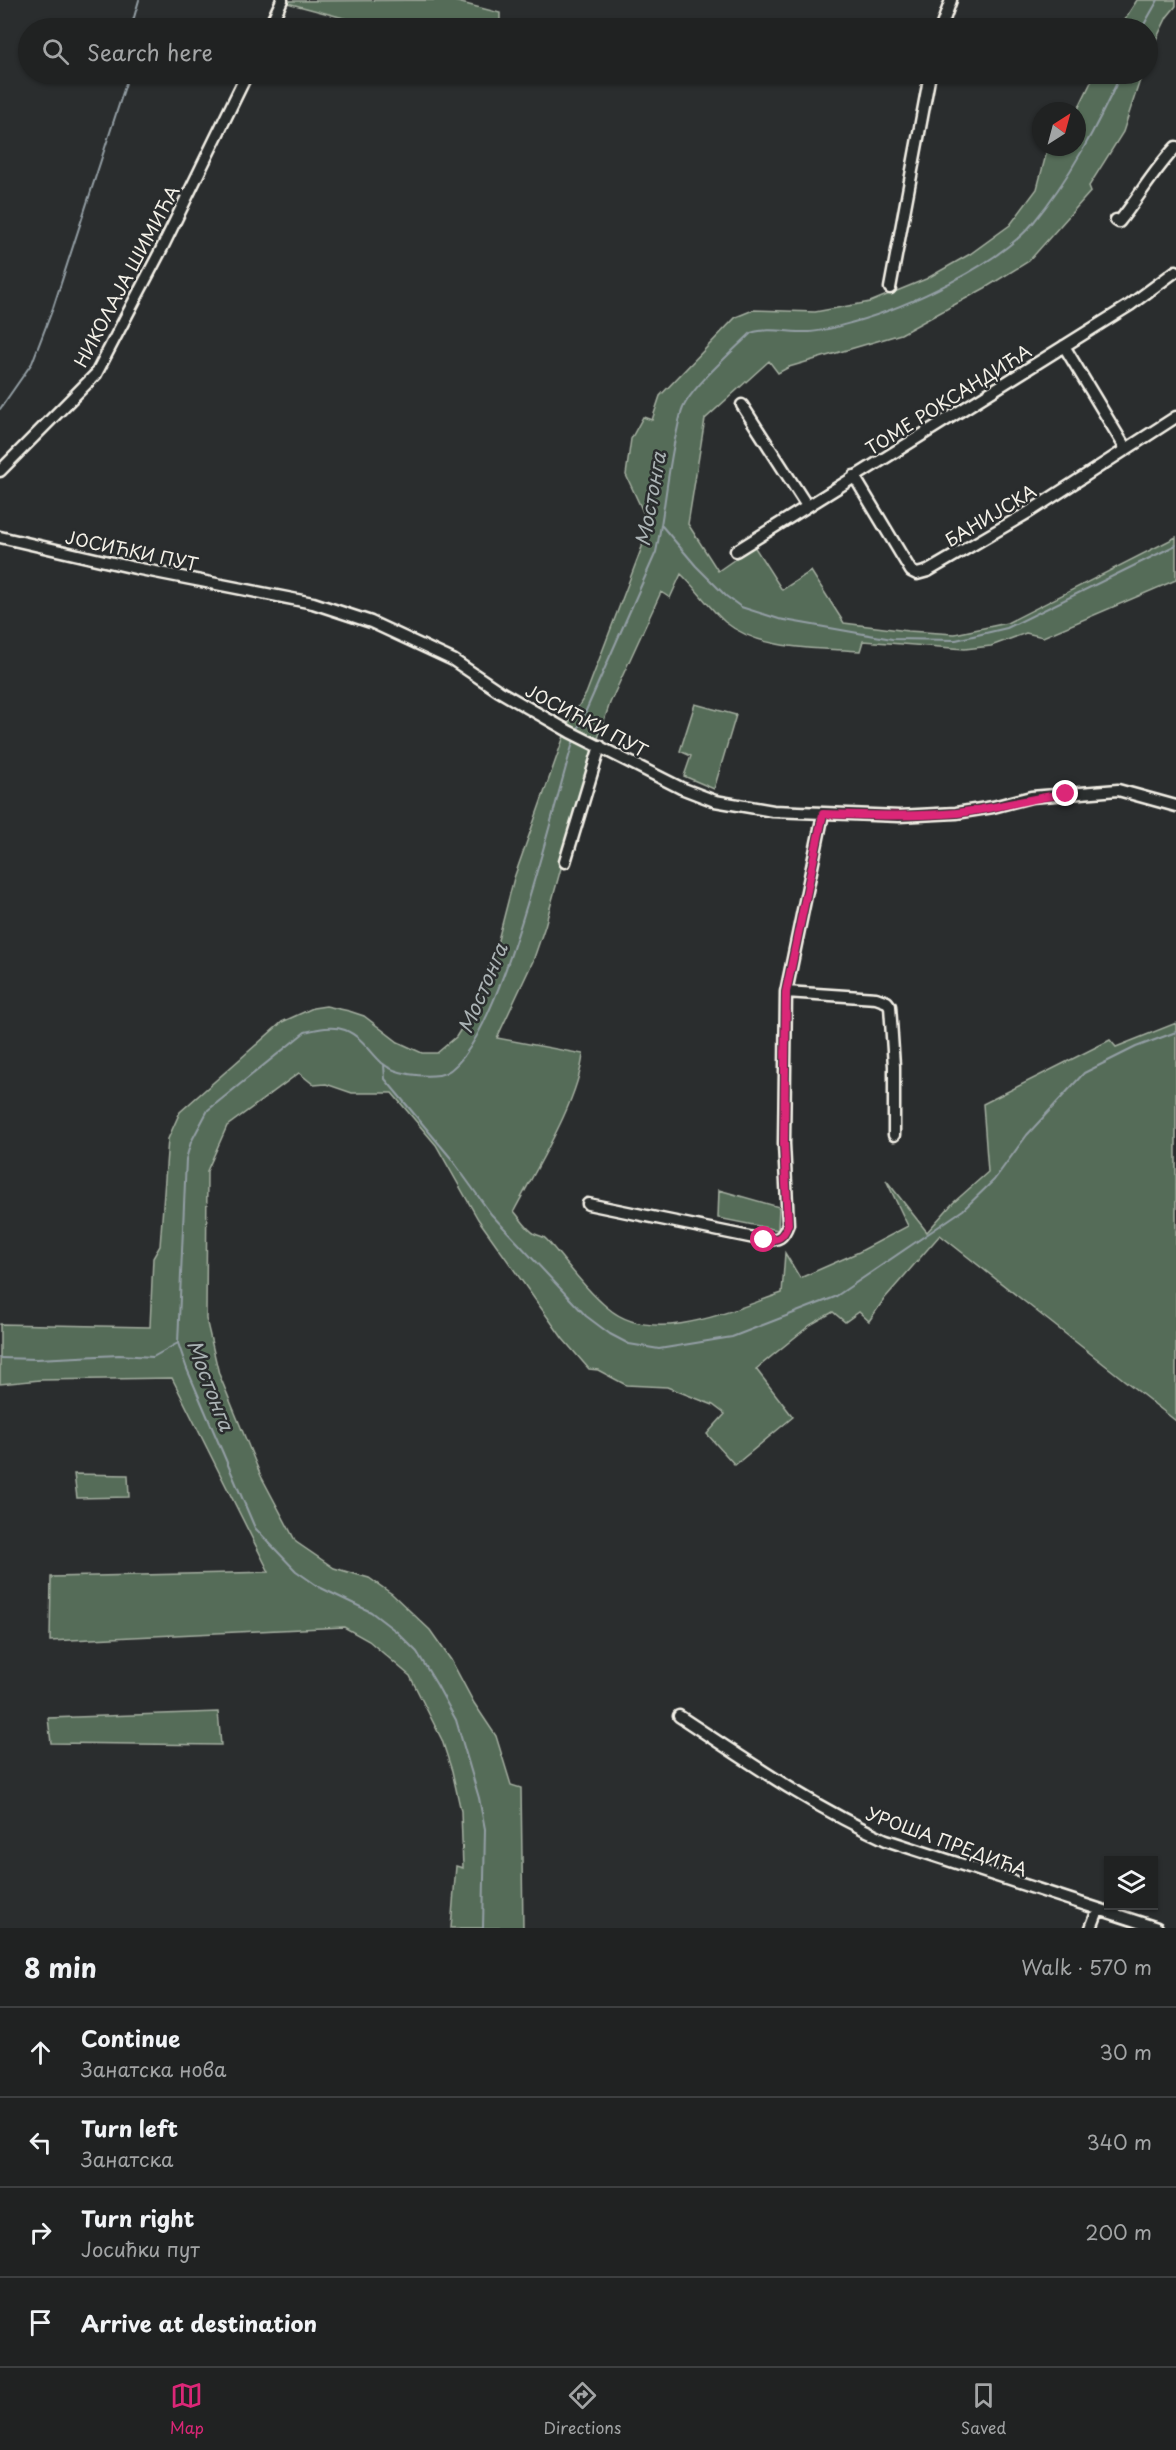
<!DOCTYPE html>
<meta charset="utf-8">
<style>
:root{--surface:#202222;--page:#282a2a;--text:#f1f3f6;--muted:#a2a4a5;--line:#3d3f40;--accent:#db2777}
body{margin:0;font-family:"Playpen Sans",sans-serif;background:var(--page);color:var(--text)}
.controls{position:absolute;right:18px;bottom:18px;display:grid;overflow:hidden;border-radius:0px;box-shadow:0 2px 4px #0004}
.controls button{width:54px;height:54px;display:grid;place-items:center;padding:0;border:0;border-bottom:2px solid var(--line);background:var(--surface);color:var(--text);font:30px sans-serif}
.compass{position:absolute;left:1032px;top:102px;width:54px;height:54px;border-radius:50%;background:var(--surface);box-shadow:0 2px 4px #0004;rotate:36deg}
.stop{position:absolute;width:18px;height:18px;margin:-14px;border:4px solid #db2777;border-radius:50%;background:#fff}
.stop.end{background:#db2777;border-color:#fff;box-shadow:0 2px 6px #0008}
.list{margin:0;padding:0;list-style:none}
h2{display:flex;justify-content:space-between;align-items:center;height:78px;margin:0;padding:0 24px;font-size:26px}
h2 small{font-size:20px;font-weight:400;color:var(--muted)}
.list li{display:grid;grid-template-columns:39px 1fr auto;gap:18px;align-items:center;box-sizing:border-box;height:90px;padding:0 24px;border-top:2px solid var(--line)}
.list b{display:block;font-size:22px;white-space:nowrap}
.list p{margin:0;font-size:20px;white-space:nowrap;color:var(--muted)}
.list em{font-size:20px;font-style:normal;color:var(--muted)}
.icon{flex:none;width:33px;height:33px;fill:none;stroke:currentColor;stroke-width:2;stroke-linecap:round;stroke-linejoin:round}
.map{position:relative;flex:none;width:1176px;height:1928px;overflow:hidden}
.search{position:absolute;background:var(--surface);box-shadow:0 2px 4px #0004;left:18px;right:18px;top:18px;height:66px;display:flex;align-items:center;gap:15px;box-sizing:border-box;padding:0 21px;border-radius:33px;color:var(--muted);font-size:22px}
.sheet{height:438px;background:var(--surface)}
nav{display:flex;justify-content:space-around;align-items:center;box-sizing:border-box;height:84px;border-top:2px solid var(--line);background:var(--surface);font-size:16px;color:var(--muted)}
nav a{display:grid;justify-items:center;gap:3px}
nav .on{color:var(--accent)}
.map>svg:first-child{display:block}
</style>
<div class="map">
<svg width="1176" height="1928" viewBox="0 0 1176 1928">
<rect width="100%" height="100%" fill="#2a2d2e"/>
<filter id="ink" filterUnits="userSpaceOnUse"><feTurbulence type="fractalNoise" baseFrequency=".0167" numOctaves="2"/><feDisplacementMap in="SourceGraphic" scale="12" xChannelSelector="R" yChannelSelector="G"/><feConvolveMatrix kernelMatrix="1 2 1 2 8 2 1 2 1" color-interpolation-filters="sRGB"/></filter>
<g filter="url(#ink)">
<path fill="#556c59" stroke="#a4aea0" stroke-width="1.5" d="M 450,0 L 500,13 L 500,28 L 381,28 L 280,1 Z
M 1137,0 L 1176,0 L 1176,6 L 1167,17 L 1148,56 L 1148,28 L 1119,28 Z
M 1095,74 L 1142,74 L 1123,132 L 1089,186 L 1091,191 L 1029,261 L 985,288 L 901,334 L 789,367 L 778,373 L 769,361 L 705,419 L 688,524 L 718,571 L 754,546 L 782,590 L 811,571 L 844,623 L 908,631 L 955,634 L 1007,623 L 1176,537 L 1176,580 L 1043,637 L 1026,633 L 991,646 L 965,649 L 863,641 L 860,651 C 817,648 761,651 725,622 C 709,608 696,588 681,574 L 670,598 L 661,592 L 610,703 L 592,756 L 545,926 L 533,961 L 497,1038 L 583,1054 C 579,1100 536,1169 514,1211 C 520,1218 527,1230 535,1234 C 541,1237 543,1235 547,1240 C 567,1263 585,1289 608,1308 C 653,1347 732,1310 782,1293 L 785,1253 L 800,1278 L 859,1252 L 908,1226 L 886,1180 L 927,1232 L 953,1203 L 988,1172 L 983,1104 L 1110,1040 L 1116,1047 L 1176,1023 L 1176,1421 L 940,1235 L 885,1298 L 869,1321 L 859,1312 L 845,1322 L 833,1312 L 810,1325 L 756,1369 L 793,1417 L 735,1465 L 707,1434 L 725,1414 L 713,1405 L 667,1387 L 626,1385 L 598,1370 L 589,1369 L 563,1339 L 478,1219 L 436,1145 L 392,1093 L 352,1093 L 326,1084 L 314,1085 L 299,1073 L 227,1126 L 207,1171 L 206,1319 L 219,1374 L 261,1476 L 296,1542 L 334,1568 L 369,1578 L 392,1594 L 430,1630 L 451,1660 L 474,1703 L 496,1736 L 511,1785 L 521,1788 L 523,1928 L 451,1928 L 456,1866 L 463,1868 L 461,1811 L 452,1771 L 442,1740 L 410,1676 L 369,1641 L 344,1627 L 50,1641 L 51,1577 L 269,1572 L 172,1378 L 40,1380 L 0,1384 L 0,1324 L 150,1327 L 153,1258 L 160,1246 L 168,1139 L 180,1112 L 282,1022 L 313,1008 L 326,1006 L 349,1011 L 364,1016 L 398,1042 L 422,1053 L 437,1053 L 456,1037 L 473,1010 L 496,948 L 514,878 L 569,722 L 586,694 L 642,547 L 646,525 L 644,514 L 626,475 L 631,439 L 643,417 L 652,420 L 660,396 L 736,317 L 753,310 L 815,312 L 870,302 L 926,279 L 970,254 L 1010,225 L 1037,189 L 1048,147 L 1077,147 L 1077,111 Z
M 695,704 L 736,715 L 714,789 L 684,776 L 691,756 L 680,751 Z
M 719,1190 L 779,1207 L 778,1230 L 718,1218 Z
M 74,1474 L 128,1475 L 129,1497 L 77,1498 Z
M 218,1712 L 221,1745 L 51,1743 L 48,1718 Z"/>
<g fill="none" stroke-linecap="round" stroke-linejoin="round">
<path stroke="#939ea4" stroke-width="2" d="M 131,28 L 139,0
M 1142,28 L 1158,0
M 0,409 L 32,363 L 53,308 L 126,83 L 125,74
M 662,526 L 696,566 L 726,596 L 741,607 L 779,619 L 892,639 L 956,640 L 1007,628 L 1176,545
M 577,731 L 656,552 C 664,515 667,477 675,439 C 678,429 679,417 683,408 C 691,388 734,350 751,333 C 769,327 790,333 810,332 C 824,331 840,326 854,322 C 907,307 998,265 1033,223 C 1070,178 1097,126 1121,74
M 384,1065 L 385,1079 L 450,1157 L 491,1214 L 586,1316 L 610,1334 L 629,1344 L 659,1349 L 732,1337 L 835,1297 L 963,1210 L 994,1180 L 1027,1135 L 1084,1073 L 1136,1047 L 1176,1032
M 0,1358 L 37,1359 L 119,1355 L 153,1357 L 178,1343
M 483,1928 L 485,1829 L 479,1798 L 456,1720 L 437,1685 L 417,1652 L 397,1632 L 371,1612 L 319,1587 L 296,1571 L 255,1528 L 187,1369 L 178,1343 L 186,1159 L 191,1142 L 208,1110 L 305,1032 C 317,1029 332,1025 345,1030 C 361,1036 371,1053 382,1063 C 396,1075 423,1077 439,1075 C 496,1067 555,795 574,740"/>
<g stroke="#f4f1e8" stroke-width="15">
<path id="minor" d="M 269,28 L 282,0
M 941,28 L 951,0
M 1116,220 L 1119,222 C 1139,197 1154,170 1176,147
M 890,288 L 930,74
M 1064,346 L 1126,449
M 742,405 L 807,506
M 0,471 L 96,374 L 161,250 L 247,74
M 854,476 L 911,571 L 917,574 L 928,571 L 1029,512 L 1176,417
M 0,537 L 135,568 L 313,603 L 371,622 L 453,660 L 499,691 L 570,732 L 681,788 L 715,801 L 773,811 L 899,816 L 956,813 L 993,807 L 1031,797 L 1118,790 L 1176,806
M 736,551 L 1130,305 L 1176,271
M 565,862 L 600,746
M 786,992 L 876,998 L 887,1002 L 890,1006 L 894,1066 L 894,1135
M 588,1204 L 764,1240 C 779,1240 783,1238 788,1224 L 784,1144 L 786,992 L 823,814
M 679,1716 C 746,1760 813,1807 886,1840 L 1157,1928
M 1091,1928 L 1098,1910"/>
</g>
<use href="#minor" stroke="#2a2d2e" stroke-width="10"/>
</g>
</g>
<g fill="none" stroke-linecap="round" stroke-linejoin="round" filter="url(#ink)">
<path stroke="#db2777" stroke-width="8" d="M 764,1240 C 779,1240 783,1238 788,1224 L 784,1144 L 786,992 L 823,814 C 867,815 912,817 957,813 C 994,809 1029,798 1066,794"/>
</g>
<g text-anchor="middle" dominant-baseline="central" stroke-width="5" stroke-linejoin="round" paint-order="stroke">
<g font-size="18" fill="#f4f1e8" stroke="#2a2d2e">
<text transform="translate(126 276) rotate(-62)">НИКОЛАЈА ШИМИЋА</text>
<text transform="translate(948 399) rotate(-32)">ТОМЕ РОКСАНДИЋА</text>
<text transform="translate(990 515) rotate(-31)">БАНИЈСКА</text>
<text transform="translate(132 550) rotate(12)">ЈОСИЋКИ ПУТ</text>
<text transform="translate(587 720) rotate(28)">ЈОСИЋКИ ПУТ</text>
<text transform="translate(947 1841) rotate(20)">УРОША ПРЕДИЋА</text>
</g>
<g font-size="20" font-style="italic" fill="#abb3b5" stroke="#2a2d2e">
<text transform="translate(650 499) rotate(-80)">Мостонга</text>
<text transform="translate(482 988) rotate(-67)">Мостонга</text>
<text transform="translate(211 1385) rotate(69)">Мостонга</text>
</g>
</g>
</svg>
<div class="controls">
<button><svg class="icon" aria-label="layers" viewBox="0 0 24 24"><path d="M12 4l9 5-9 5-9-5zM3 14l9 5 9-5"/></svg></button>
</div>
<svg class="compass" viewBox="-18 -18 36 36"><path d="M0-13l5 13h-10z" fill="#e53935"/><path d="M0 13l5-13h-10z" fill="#a2a4a5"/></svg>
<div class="stop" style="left:764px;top:1240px"></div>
<div class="stop end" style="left:1066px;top:794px"></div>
<div class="search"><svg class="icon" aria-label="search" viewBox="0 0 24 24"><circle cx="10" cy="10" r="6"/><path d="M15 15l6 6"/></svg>Search here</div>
</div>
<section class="sheet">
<h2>8 min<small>Walk · 570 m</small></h2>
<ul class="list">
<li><svg class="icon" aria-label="ahead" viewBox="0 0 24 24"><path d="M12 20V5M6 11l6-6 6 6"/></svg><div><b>Continue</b><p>Занатска нова</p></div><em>30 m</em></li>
<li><svg class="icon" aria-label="left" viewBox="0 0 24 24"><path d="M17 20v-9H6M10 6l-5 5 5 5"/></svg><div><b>Turn left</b><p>Занатска</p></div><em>340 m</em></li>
<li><svg class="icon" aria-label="right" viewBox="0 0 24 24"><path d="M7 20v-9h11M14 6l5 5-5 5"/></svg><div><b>Turn right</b><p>Јосићки пут</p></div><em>200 m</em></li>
<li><svg class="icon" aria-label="arrive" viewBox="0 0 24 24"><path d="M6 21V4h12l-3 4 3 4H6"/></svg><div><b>Arrive at destination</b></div></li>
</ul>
</section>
<nav>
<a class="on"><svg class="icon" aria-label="map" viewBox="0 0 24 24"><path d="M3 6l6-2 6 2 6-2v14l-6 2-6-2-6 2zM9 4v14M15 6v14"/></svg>Map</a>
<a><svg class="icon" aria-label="directions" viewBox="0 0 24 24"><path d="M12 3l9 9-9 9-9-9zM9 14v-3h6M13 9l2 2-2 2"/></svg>Directions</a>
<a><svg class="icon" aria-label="saved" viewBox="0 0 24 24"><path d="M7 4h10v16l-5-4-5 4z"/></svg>Saved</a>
</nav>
